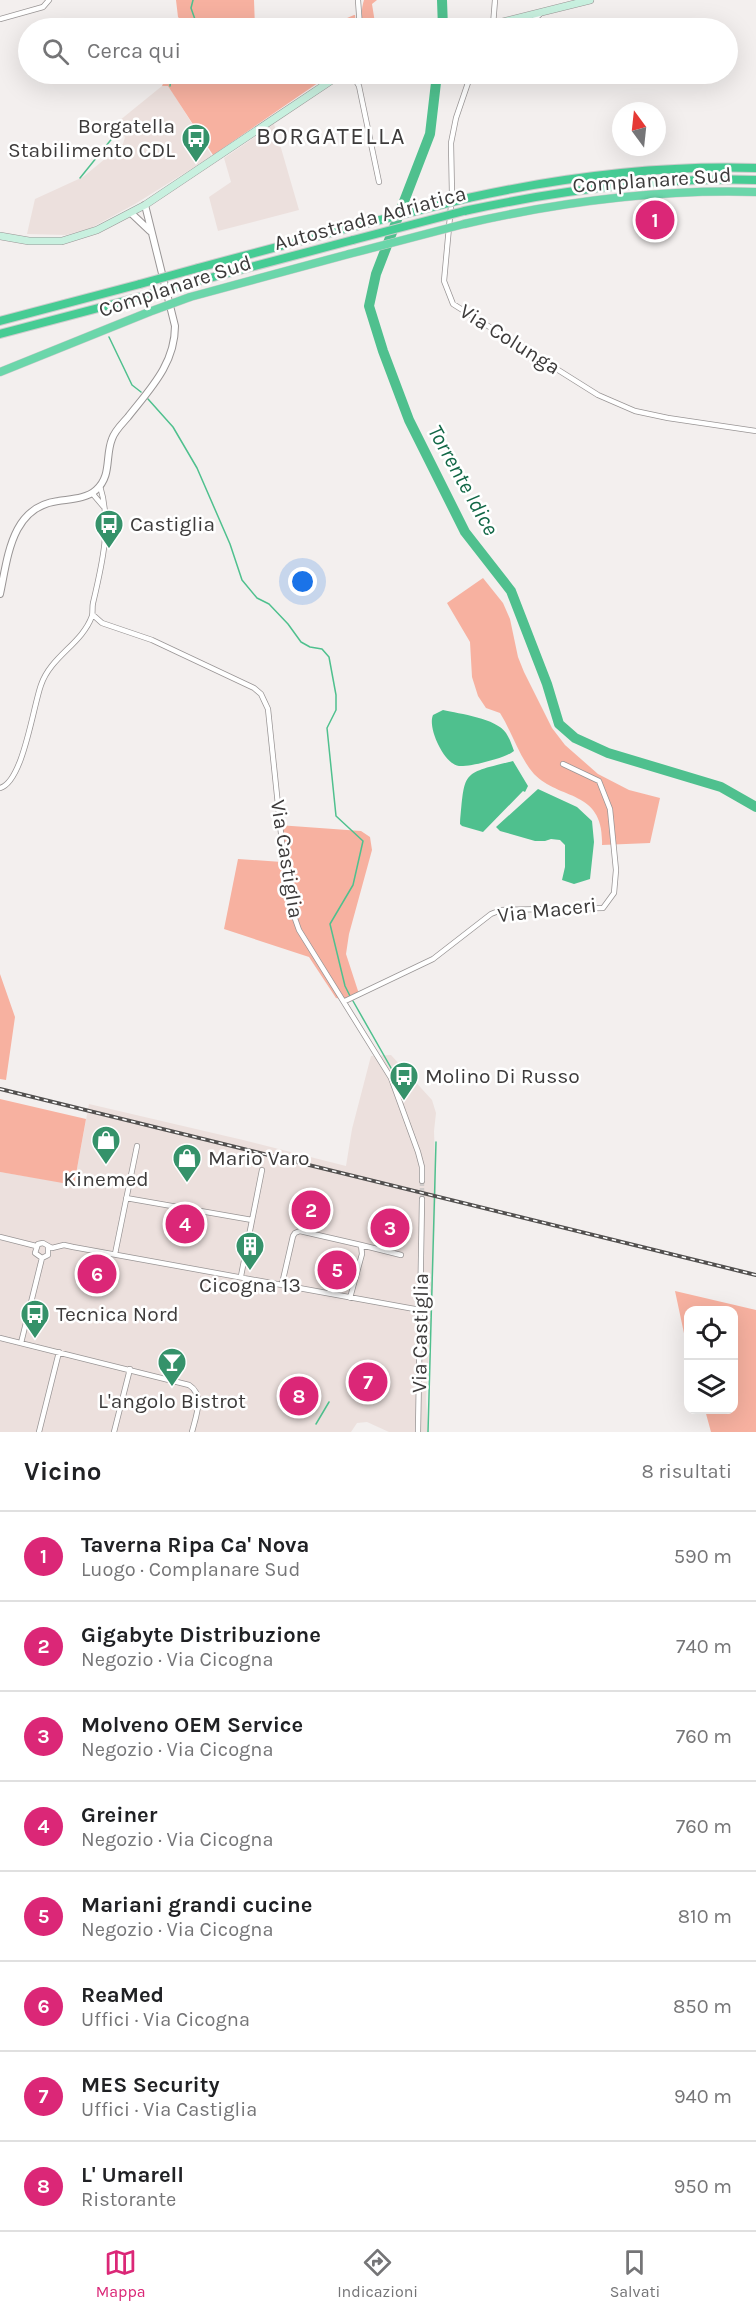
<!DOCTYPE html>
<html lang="it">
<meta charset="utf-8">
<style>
:root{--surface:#fff;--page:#f6f6f6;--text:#202124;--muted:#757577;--line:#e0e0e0;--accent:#db2777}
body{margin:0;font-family:Karla,sans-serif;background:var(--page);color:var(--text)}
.controls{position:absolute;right:18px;bottom:18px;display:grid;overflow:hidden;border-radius:12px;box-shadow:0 6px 24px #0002}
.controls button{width:54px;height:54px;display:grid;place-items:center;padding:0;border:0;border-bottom:2px solid var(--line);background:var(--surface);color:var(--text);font:30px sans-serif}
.compass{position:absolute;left:612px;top:102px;width:54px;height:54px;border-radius:50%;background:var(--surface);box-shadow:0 6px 24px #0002;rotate:345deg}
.you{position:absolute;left:303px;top:582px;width:21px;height:21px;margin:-15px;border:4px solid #fff;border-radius:50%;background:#1a73e8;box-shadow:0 0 0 9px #1a73e833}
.badge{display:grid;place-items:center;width:39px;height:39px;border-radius:50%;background:var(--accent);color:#fff;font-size:20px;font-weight:700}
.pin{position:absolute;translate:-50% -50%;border:3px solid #fff;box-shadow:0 2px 6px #0006}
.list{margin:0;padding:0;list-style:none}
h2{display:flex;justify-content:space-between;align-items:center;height:78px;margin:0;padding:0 24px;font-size:26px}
h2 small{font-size:20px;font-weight:400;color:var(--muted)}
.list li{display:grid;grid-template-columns:39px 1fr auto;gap:18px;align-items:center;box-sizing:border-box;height:90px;padding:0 24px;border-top:2px solid var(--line)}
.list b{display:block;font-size:22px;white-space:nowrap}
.list p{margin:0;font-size:20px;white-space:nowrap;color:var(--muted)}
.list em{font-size:20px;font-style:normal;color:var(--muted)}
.icon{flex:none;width:33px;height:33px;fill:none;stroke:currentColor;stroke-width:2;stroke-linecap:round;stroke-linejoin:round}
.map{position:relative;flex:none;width:756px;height:1432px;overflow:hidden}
.search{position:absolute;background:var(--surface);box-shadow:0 6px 24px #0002;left:18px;right:18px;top:18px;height:66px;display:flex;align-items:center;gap:15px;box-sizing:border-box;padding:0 21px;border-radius:33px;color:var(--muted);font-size:22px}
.sheet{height:798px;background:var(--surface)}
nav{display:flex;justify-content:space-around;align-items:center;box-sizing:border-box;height:84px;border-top:2px solid var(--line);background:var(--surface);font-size:16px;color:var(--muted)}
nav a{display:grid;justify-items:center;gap:3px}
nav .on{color:var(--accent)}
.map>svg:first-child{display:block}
</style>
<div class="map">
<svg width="756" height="1432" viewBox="0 0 756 1432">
<rect width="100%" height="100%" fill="#f3efee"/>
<path fill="#ece0dd" d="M 168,85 L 212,156 L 135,204 L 91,228 L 66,235 L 27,234 L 35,199 L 83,177 L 123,144 L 125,137 L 114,125 L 162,86 Z
M 274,124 L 299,210 L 218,231 L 209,197 L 231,182 L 224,158 Z
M 391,1055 L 432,1100 L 436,1113 L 434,1131 L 436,1190 L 432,1306 L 426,1398 L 428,1432 L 389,1432 L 367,1422 L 357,1423 L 351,1432 L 0,1432 L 0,1172 L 74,1184 L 89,1104 L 243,1140 L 346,1166 L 352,1129 L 371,1056 Z"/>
<path fill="#f7b1a0" d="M 176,0 L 254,0 L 255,28 L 188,28 L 178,17 Z
M 364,0 L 377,0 L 372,4 L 375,23 L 372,28 L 364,28 C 361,19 361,9 364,0 Z
M 355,15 L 356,28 L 324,28 L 354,15 Z
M 167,74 L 331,74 L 213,155 L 168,86 L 162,86 Z
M 483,578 L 503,603 L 510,619 L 518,657 L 524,672 L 552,728 L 565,745 L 598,774 L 629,790 L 660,798 L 650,843 L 602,845 C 604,789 560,801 534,774 C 519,757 512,732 500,713 L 486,708 L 478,696 L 472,677 L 470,642 L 447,603 Z
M 278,825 L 361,831 L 370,837 L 372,850 L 349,934 L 346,954 L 359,994 L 348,1000 L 336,998 L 309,957 L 224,929 L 238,859 L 282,862 Z
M 0,974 L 15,1017 L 6,1080 L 0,1079 Z
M 0,1099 L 86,1119 L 74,1185 L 0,1172 Z
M 675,1291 L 756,1310 L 756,1432 L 711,1432 L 705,1410 L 734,1410 L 734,1310 L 688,1310 L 688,1352 Z"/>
<path fill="#4fc08e" d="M 443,710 C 460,714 496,718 506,733 C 510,739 512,746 514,751 C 506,758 470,767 459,766 C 445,765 427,728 433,715 Z
M 513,761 L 528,786 L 525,792 L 523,791 L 483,832 L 462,826 L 460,824 C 465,770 461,774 513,761 Z
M 538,789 L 577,807 L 592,821 L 594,842 L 590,879 L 574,884 L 562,880 L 565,867 L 565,845 L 560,840 L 551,839 L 545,841 L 535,841 L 500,831 L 496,827 Z"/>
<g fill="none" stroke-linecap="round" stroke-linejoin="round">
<path stroke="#4fc08e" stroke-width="1.5" d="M 193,0 L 191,8 L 198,28
M 170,86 L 171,78 L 176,74
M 80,178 L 114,136
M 109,337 L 132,385 L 141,392
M 148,399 L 173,427 L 197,468 L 230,544 L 242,580 L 257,598 L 269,604 L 288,624 L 301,642 L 310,647 L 322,649 L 329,657 L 336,695 L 336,710 L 327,728 L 336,816 L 363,841 L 353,885 L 330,924 L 345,986 L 350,996
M 353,1001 L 407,1096
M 316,1424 L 329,1402
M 428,1432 L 436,1142"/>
<path stroke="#4fc08e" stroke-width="10" d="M 442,0 L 443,28
M 437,74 L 430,134 L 376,274 L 369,306 L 383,351 L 409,420 L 465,532 L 511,591 L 547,684 L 559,724 L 575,738 L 608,753 L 721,787 L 756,807"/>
<path stroke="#cfcbca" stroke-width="4.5" stroke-dasharray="4.5 2" stroke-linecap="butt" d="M 422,1199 L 422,1181"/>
<g stroke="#999595" stroke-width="6">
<path id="minor" d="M 358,0 L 360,28
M 0,19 L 43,7 L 49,0
M 516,19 L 518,28
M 493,25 L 495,0
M 525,28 L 540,14
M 352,74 L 359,86 L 379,182
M 471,74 L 456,118 L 451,143 L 452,195 L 444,281 L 453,304 L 598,395 L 635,411 L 668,418 L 756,431
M 92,493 L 103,506
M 93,615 L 102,623 L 152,640 L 254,688 L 261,694 L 268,709 L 283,853 L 293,913 L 299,930 L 391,1078 L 418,1152 L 422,1167 L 422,1181
M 0,788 C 23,782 33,707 41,685 C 51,656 82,644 92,616 C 93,612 92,607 93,603 C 102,565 112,524 100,486
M 345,1001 L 433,959 L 491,914 L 501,910 L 603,908 L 614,893 L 616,870 L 610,809 L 599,781 L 563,764
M 126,1198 L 252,1220
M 0,1237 L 36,1246
M 361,1245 L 401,1255
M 115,1254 L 137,1146
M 42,1258 L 35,1253 L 38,1244 L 43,1243 L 52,1248 L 64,1245 L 73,1247 L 420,1310
M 241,1276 L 262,1170
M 282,1284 L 293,1236 L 295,1233 L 300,1231 L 361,1245 L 362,1254 L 350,1298
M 0,1338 L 189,1385 C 205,1395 196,1416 192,1432
M 21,1343 L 42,1258 L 48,1255 L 48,1248
M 39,1432 L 59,1352
M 114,1432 L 130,1369
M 418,1432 L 422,1199"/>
</g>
<g stroke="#999595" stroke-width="8">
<path id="tertiary" d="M 131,213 L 150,231
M 0,594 C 8,557 11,507 58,501 C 70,499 86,499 96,490 C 112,476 105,456 112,439 C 115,430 123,423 128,417 C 150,389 175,364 175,326 L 145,205"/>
</g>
<g stroke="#999595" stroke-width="8">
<path id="secondary" d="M 478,28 L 590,0
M 0,236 L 29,241 L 62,241 L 97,230 L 145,205 L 341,74"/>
</g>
<g stroke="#cdcccc" stroke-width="9">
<path id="trunk" d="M 464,224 C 560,202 657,189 756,192
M 190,297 L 349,254
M 0,372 L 149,312"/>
</g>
<g stroke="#cdcccc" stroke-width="10">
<path id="motorway" d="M 468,198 C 563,177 659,165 756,168
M 464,211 C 561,190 657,177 756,180
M 198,268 L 356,226
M 202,280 L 353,240
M 0,321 L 140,284
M 0,334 L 144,296"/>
</g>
<use href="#minor" stroke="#fff" stroke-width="4.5"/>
<use href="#tertiary" stroke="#fff" stroke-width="6"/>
<use href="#secondary" stroke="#c8f0df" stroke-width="7"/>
<use href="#trunk" stroke="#6bd6aa" stroke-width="8"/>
<use href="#motorway" stroke="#46cc94" stroke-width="8"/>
<g stroke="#52504f" stroke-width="4">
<path id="rail" d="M 0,1089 L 756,1275"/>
</g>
<use href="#rail" stroke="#fff" stroke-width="1.5" stroke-dasharray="4.5" stroke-linecap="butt"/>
<g stroke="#cdcccc" stroke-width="9" stroke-linecap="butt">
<path id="trunk-bridge" d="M 349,254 L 464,224
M 149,312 L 190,297"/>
</g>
<g stroke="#cdcccc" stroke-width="10" stroke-linecap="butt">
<path id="motorway-bridge" d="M 356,226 L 468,198
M 353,240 L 464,211
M 140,284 L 198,268
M 144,296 L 202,280"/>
</g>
<use href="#trunk-bridge" stroke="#6bd6aa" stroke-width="8"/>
<use href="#motorway-bridge" stroke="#46cc94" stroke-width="8"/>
</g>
<defs>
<g id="bus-pin" transform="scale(1.5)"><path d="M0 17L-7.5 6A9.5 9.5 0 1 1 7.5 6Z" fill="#35926a" stroke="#fff"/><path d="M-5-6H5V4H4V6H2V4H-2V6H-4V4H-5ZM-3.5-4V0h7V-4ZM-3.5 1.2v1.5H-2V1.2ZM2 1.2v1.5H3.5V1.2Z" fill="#fff"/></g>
<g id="shop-pin" transform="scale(1.5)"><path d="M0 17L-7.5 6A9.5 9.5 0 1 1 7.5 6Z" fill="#35926a" stroke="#fff"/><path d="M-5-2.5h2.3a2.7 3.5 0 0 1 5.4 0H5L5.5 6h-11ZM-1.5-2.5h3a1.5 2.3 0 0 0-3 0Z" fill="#fff"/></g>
<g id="building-pin" transform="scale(1.5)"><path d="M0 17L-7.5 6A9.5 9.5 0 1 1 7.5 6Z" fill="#35926a" stroke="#fff"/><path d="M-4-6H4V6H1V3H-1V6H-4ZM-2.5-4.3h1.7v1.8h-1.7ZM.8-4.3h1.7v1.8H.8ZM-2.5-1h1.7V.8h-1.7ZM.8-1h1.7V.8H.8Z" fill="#fff"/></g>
<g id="bar-pin" transform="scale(1.5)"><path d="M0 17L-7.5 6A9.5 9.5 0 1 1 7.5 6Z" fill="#35926a" stroke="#fff"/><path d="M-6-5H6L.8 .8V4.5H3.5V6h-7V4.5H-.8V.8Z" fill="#fff"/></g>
</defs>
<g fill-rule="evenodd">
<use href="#bus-pin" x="196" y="138"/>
<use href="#bus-pin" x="109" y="524"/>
<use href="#bus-pin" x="404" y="1076"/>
<use href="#shop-pin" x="106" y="1140"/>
<use href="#shop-pin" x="187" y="1158"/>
<use href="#building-pin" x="250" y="1246"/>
<use href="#bus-pin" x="35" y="1314"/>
<use href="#bar-pin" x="172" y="1362"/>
</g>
<g text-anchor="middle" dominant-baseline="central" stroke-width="5" stroke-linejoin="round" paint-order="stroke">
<g font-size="21" fill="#3d3b3b" stroke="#fff" text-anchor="start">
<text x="175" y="126" text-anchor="end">Borgatella<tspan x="175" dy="24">Stabilimento CDL</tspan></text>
<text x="130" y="524">Castiglia</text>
<text x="425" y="1076">Molino Di Russo</text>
<text x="208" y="1158">Mario Varo</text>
<text x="106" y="1179" text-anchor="middle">Kinemed</text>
<text x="250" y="1285" text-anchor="middle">Cicogna 13</text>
<text x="56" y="1314">Tecnica Nord</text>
<text x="172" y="1401" text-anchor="middle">L'angolo Bistrot</text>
</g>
<g font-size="21" fill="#3d3b3b" stroke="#fff">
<text transform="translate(652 180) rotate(-4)">Complanare Sud</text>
<text transform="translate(370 218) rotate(-15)">Autostrada Adriatica</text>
<text transform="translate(175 286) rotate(-18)">Complanare Sud</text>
<text transform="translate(510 339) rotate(32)">Via Colunga</text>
<text transform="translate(287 859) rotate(81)">Via Castiglia</text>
<text transform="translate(547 910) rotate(-6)">Via Maceri</text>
<text transform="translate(420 1333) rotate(-89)">Via Castiglia</text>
</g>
<g font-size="22" font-style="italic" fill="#116746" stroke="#fff">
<text transform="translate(463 480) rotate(61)">Torrente Idice</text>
</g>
<g font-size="24" letter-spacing="1.5" fill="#3d3b3b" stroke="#fff">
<text x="331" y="136">BORGATELLA</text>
</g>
</g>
</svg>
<div class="controls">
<button><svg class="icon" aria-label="locate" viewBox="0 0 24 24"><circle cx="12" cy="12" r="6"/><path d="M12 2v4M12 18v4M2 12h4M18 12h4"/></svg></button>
<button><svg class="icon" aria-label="layers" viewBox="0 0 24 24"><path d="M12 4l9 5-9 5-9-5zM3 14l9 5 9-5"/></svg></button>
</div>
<svg class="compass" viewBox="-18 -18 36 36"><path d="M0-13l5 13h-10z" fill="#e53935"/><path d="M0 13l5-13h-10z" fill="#757577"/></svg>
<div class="you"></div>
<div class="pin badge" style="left:655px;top:220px">1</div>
<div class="pin badge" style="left:311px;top:1210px">2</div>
<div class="pin badge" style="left:390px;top:1228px">3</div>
<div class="pin badge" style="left:185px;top:1224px">4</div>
<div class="pin badge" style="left:337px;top:1270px">5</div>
<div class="pin badge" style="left:97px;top:1274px">6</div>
<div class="pin badge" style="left:368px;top:1382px">7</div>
<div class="pin badge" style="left:299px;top:1396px">8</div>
<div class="search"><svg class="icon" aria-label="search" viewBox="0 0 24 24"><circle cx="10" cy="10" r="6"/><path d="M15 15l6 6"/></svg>Cerca qui</div>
</div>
<section class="sheet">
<h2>Vicino<small>8 risultati</small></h2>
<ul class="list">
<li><span class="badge">1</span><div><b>Taverna Ripa Ca' Nova</b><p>Luogo · Complanare Sud</p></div><em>590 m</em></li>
<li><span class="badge">2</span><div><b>Gigabyte Distribuzione</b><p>Negozio · Via Cicogna</p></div><em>740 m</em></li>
<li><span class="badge">3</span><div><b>Molveno OEM Service</b><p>Negozio · Via Cicogna</p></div><em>760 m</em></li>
<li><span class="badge">4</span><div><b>Greiner</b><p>Negozio · Via Cicogna</p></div><em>760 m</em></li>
<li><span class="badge">5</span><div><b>Mariani grandi cucine</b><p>Negozio · Via Cicogna</p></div><em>810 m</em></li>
<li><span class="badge">6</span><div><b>ReaMed</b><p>Uffici · Via Cicogna</p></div><em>850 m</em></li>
<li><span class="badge">7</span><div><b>MES Security</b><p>Uffici · Via Castiglia</p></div><em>940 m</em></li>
<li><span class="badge">8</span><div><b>L' Umarell</b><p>Ristorante</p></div><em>950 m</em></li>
</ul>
</section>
<nav>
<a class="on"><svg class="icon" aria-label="map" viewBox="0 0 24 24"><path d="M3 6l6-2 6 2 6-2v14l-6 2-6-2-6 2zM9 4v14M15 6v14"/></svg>Mappa</a>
<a><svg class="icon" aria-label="directions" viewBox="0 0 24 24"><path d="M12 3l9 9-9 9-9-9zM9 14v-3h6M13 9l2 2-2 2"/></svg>Indicazioni</a>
<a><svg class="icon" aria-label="saved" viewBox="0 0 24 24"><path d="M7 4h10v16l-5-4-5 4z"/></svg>Salvati</a>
</nav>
